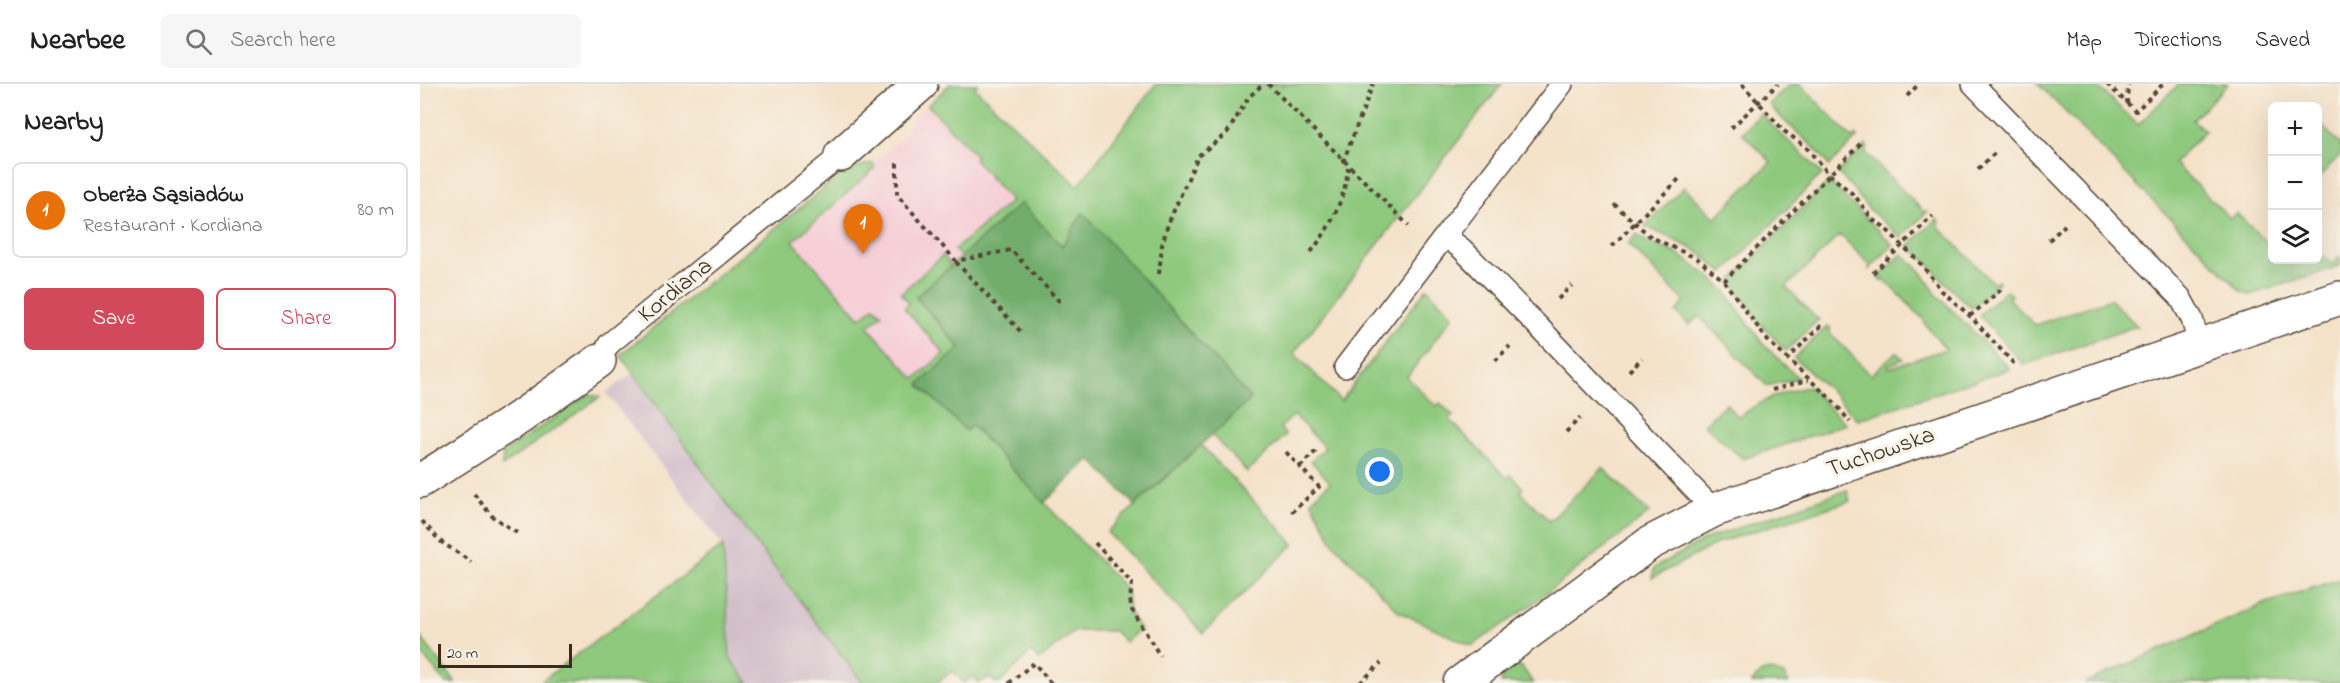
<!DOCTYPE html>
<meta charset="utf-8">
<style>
:root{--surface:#fff;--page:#f6f6f6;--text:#202124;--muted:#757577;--line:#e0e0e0;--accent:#d1495b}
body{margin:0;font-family:"Indie Flower",sans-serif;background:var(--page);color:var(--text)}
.controls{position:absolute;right:18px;top:18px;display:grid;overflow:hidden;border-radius:9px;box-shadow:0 6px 24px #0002}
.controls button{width:54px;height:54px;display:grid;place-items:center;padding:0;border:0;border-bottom:2px solid var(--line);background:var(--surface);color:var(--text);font:30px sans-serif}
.scale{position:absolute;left:18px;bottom:15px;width:134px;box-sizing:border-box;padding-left:6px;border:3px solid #3b2a1e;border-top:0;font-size:16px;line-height:21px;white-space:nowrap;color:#3b2a1e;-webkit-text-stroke:4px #f7f3e8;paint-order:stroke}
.you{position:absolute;left:960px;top:388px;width:21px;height:21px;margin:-15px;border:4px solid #fff;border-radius:50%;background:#1a73e8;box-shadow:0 0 0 9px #1a73e833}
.badge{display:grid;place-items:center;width:39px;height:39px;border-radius:50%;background:var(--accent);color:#fff;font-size:20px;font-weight:700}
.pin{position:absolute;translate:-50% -50px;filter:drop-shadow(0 2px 3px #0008)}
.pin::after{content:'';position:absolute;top:32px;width:21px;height:18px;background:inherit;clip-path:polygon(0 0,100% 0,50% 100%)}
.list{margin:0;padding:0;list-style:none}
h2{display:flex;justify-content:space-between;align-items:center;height:78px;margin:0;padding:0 24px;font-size:26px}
h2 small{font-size:20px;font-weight:400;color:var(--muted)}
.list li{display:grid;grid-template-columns:39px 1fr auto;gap:18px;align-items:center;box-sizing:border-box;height:96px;margin:0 12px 12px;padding:0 12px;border:2px solid var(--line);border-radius:9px}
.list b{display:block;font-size:22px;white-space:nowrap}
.list p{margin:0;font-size:20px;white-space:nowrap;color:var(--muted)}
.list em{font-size:20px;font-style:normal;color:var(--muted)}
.actions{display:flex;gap:12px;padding:18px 24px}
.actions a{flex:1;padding:14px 0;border:2px solid var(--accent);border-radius:9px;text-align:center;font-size:21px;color:var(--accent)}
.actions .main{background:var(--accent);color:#fff}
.icon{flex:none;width:33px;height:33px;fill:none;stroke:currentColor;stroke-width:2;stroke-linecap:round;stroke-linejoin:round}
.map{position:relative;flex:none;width:1920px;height:599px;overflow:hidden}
header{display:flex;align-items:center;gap:36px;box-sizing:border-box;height:84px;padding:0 30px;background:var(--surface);border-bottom:2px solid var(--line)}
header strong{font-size:28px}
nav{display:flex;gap:33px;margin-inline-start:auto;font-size:21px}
.search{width:420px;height:54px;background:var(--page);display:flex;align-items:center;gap:15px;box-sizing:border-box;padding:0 21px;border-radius:9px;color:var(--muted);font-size:22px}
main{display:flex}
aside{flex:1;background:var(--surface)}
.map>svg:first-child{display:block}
</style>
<header>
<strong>Nearbee</strong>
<div class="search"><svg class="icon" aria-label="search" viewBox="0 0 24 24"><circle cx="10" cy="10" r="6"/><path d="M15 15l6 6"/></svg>Search here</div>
<nav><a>Map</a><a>Directions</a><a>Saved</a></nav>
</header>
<main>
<aside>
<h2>Nearby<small></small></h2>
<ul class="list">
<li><span class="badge" style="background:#e8710a">1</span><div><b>Oberża Sąsiadów</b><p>Restaurant · Kordiana</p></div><em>80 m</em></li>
</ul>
<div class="actions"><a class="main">Save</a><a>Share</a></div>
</aside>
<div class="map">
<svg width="1920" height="599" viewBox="0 0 1920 599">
<rect width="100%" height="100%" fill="#f7f3e8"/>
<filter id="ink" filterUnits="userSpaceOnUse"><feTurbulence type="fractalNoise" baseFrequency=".0167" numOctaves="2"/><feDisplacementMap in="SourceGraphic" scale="12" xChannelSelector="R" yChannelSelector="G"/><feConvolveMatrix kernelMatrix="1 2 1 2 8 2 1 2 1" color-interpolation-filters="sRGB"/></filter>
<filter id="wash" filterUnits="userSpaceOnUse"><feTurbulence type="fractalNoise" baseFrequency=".008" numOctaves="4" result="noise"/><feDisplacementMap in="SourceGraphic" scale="24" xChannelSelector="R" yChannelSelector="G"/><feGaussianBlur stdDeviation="1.35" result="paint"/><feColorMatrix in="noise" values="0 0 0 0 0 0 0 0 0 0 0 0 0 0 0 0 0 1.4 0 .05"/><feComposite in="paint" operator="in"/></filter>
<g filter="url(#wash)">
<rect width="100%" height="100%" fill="#f4e2c9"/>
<path fill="#f6cfd7" d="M 508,21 L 557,72 L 831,315 L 781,361 L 546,347 L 347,149 L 426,86 L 452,79 L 466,68 L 483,54 L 494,33 Z"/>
<path fill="#d1bdc9" d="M 214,288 L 325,445 L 443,599 L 329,599 L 310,574 L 303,462 L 186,309 Z"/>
<path fill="#8ec97e" stroke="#647a4e" stroke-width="1.5" d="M 530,0 L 558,0 L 555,4 L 658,102 L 736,0 L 1082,0 L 874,269 L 921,317 L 1007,204 L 1033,232 L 987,293 L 1016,322 L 1020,319 L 1033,332 L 1030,336 L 1087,394 L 1091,391 L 1103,404 L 1100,408 L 1130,437 L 1183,384 L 1229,429 L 1114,519 L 1052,562 L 979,528 L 914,460 L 891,417 L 910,398 L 891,377 L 905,364 L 874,331 L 860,344 L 866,351 L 827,388 L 792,351 L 831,315 L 662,130 L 642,162 L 601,119 L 541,173 L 534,166 L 591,117 L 554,75 L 556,72 L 508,21 Z
M 1370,0 L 1380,0 L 1432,54 L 1436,51 L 1438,53 L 1409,82 C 1393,57 1367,44 1349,20 Z
M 1618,0 L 1675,0 L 1718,41 L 1759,0 L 1808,0 L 1773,36 L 1785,47 L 1754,79 L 1810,134 L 1816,129 L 1852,163 L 1852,176 L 1867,176 L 1870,179 L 1874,176 L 1898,176 L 1898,168 L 1913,180 L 1920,172 L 1920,182 L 1830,211 L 1821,207 Z
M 1341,29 C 1360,52 1383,68 1402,90 L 1303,189 L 1277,167 L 1225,142 L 1264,103 L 1295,134 L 1351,78 L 1322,49 Z
M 1901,41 L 1920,60 L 1920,71 L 1898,94 L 1898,45 Z
M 1446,61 L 1448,64 L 1445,68 L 1504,128 L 1508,127 L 1481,154 C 1471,143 1459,135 1449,125 C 1436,110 1434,103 1417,89 Z
M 452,79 L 455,84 L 373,157 L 440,234 L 454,223 L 462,230 L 448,243 L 495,295 L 524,269 L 484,224 L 489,219 L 481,209 L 523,171 L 531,182 L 496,213 L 540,264 L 499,301 L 546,346 L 551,341 L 707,506 L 709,528 L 720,545 L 705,558 L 694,547 L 655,547 L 619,576 L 611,568 L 580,599 L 575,598 L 569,593 L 559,599 L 553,592 L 544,599 L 533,587 L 516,599 L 443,599 L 325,445 L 200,271 L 426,86 Z
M 1409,97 L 1473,161 L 1449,185 L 1450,181 L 1420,151 L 1366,203 L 1396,234 L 1399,235 L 1366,267 L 1340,239 L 1311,197 Z
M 1517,135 L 1520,139 L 1518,142 L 1574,200 L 1578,197 L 1579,199 L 1552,224 C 1528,206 1513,180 1488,162 Z
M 1217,150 L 1228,158 L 1256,169 L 1290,193 L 1306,208 L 1343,260 L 1378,294 L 1347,302 L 1279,232 L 1269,241 L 1256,228 L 1265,218 L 1208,160 Z
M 1482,170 L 1501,187 L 1516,210 L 1590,285 L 1437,336 L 1412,308 L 1374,274 L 1408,242 L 1411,245 L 1409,248 L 1451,291 L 1476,268 L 1483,275 L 1468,281 L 1469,284 L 1526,265 L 1504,239 L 1505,237 L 1464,195 L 1462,197 L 1458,194 Z
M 1586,206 L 1591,211 L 1588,214 L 1615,241 L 1690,215 L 1717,242 L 1604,281 L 1559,231 Z
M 1389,303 L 1426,340 L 1323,375 L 1284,341 L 1306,319 L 1315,331 L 1320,333 C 1339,317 1364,307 1389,303 Z
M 169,310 L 180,313 L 82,382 L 83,369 Z
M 781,361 L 874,460 L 783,549 L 687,448 Z
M 1427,406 L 1430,417 L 1300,458 L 1232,494 L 1234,484 L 1286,455 Z
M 303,462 L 310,574 L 329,599 L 119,599 Z
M 1920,495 L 1920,599 L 1665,599 L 1844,520 Z
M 0,552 L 36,599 L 26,599 L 0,568 Z
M 1094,581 L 1102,583 L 1113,599 L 1081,599 L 1084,590 Z
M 1350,586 L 1364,591 L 1369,599 L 1331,599 L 1342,588 Z"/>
<path fill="#72ad6d" stroke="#566c46" stroke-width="1.5" d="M 601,119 L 642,162 L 663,129 L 831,315 L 715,421 L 670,375 L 624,419 L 552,341 L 546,347 L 499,300 L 540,264 L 496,213 Z"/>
</g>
<g filter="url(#ink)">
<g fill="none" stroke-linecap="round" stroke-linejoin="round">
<g stroke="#574638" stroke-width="24">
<path id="service" d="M 1142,0 L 1025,152 L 1042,165 L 1114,238 L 1294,426
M 1553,0 L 1760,213 L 1772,235 L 1779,261
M 179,277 L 189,260 L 421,71
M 925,283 L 1025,152"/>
</g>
<g stroke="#574638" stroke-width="36">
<path id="minor" d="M 421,71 L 501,0
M 0,397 L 99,334 L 179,277
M 1040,599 L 1230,459 L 1294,426 L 1920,214"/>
</g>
<path stroke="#574638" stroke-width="4" stroke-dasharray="4.5 4.5" stroke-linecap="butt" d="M 848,0 L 989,142
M 1322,0 L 1364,47 L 1385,62 L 1409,90 L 1435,112 L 1453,136 L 1463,142 L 1501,180 L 1522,207 L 1550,232 L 1596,282
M 1687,0 L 1707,19 L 1708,0
M 1487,12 L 1499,0
M 1707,19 L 1716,27 L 1743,0
M 1311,44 L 1358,0
M 923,78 L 953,0
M 477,79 L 477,111 L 536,177 L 591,166 L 641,219
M 1558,85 L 1575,69
M 1194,120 L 1231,153 L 1278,175 L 1304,197 L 1348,257 L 1414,318 L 1430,338
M 1629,156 L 1645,141
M 1192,162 L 1260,94
M 891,168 C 910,145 926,112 928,83
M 536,178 L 603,250
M 1453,189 L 1513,132
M 739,190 L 742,161 L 748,140 L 778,72 L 807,49 L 829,13 L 843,0
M 1304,197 L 1442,58
M 1138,215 L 1152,201
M 1550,232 L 1584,203
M 1366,276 L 1404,239
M 1075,277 L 1090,262
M 1209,287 L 1222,274
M 1352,306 L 1388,296
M 1146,348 L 1160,334
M 866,368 L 899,403 L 869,431
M 880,383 L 898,365
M 54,410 L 72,432 L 97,449
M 2,437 L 20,457 L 51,478
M 675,459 L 712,499 L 710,516 L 712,526 L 740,572
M 589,599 L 614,579 L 631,599
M 940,599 L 961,579"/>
<use href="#service" stroke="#fff" stroke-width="21"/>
<use href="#minor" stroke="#fff" stroke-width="33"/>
</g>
</g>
<g text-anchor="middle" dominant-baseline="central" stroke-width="6" stroke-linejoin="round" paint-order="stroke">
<g font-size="24" fill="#3b2a1e" stroke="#f7f3e8">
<text transform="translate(256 207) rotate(-39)">Kordiana</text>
<text transform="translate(1461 369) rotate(-19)">Tuchowska</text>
</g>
</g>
</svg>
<div class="controls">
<button>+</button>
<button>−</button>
<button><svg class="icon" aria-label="layers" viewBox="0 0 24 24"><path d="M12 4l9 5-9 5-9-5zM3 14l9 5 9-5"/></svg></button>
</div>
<div class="scale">20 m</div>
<div class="you"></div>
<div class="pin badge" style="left:443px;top:170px;background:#e8710a">1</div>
</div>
</main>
